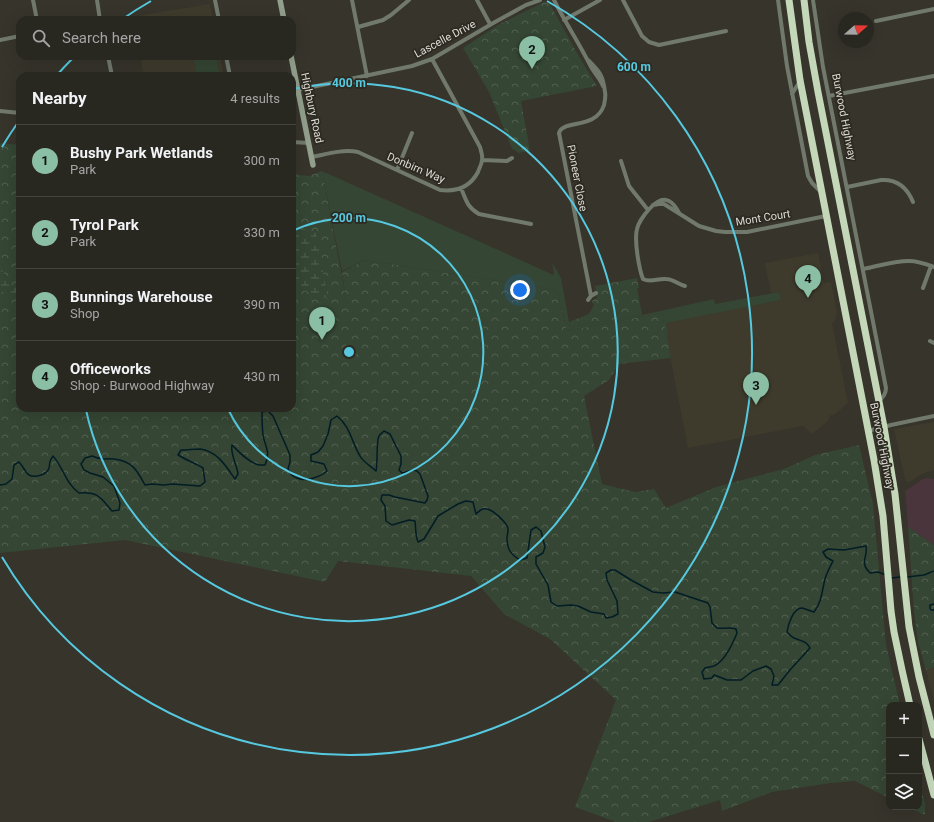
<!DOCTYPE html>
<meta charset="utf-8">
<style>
:root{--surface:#282720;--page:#34332d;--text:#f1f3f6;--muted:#a5a5a5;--line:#44443e;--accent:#8abfa5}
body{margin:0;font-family:Roboto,sans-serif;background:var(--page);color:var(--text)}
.controls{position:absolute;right:12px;bottom:12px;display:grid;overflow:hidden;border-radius:8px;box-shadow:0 4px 16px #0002}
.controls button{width:36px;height:36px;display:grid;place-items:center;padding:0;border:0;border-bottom:1px solid var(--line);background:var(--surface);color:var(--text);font:20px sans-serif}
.compass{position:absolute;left:838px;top:12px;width:36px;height:36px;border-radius:50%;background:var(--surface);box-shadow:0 4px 16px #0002;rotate:70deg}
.you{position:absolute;left:520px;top:290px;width:14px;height:14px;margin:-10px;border:3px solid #fff;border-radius:50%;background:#1a73e8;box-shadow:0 0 0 6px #1a73e833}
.badge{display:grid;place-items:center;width:26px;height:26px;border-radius:50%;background:var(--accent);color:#111;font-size:13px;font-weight:700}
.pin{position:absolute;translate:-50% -33px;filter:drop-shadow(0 1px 2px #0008)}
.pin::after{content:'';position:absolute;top:21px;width:14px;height:12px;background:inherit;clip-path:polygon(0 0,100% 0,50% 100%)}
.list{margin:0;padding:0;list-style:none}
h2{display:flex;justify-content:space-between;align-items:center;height:52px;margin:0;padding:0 16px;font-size:17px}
h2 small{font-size:13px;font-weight:400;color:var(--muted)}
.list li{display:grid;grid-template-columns:26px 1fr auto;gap:12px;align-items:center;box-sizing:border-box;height:72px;padding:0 16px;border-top:1px solid var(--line)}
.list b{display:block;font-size:15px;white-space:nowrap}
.list p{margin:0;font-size:13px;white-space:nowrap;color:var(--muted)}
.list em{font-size:13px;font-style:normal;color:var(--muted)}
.icon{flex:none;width:22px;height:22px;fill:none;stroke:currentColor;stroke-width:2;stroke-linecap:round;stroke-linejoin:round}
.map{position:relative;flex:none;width:934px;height:822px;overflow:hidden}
.search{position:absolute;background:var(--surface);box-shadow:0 4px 16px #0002;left:16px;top:16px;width:280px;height:44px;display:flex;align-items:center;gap:10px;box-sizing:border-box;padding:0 14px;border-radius:12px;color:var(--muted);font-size:15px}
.panel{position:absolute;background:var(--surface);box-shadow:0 4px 16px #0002;left:16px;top:72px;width:280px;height:340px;border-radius:12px}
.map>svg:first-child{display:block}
</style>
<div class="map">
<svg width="934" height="822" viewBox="0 0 934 822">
<defs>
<pattern id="forest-crowns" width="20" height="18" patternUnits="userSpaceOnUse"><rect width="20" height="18" fill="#354634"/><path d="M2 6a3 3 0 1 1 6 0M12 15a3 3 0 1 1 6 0" fill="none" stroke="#526050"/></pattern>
<pattern id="wetland-marsh" width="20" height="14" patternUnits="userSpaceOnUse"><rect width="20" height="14" fill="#354634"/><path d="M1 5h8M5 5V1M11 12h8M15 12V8" fill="none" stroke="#526050"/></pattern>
</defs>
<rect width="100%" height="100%" fill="#36342b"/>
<path fill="#3f3b2c" d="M 210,4 L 213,20 L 132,20 L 131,17 Z
M 140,56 L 220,56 L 224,76 L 144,76 Z
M 818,253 L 824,283 L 831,282 L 837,312 L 835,321 L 832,323 L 848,403 L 834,415 L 830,415 L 828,421 L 812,434 L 803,426 L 688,448 L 666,335 L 665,323 L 781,300 L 779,292 L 771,293 L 765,263 Z
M 934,422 L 934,470 L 924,473 L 909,482 L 906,482 L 906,480 L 905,479 L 894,429 Z
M 934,667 L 934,701 L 926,670 Z"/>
<path fill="#49353b" d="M 927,478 L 934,479 L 934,545 L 908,527 L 905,491 L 923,479 Z"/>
<path fill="#354634" d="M 214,56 L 216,56 L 220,76 L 197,76 L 194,60 Z
M 322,171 L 554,275 L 552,262 L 561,278 L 570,327 L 642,315 L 714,299 L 715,304 L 779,292 L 781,300 L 666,323 L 668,335 L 666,335 L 662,313 L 567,331 L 557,290 L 365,260 L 342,271 Z"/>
<path fill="url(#forest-crowns)" d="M 544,2 L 550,4 L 577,53 L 597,86 L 521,101 L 530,151 L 518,153 L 515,150 L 512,149 L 489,92 L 463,48 L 498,25 Z
M 0,143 L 20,145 L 20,408 L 292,408 L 292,174 L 309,176 L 322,171 L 341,271 L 346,300 L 342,272 L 365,260 L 557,290 L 567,331 L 662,313 L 671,358 L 619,364 L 609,380 L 584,396 L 602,484 L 635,492 L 654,489 L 666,508 L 716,487 L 784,469 L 815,455 L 859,445 L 873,504 L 886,645 L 900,705 L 889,705 L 889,798 L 855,781 L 830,783 L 772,792 L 722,811 L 720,800 L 649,822 L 616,822 L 575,807 L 616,700 L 550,639 L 504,614 L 471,576 L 338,561 L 325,582 L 125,540 L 0,553 Z
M 637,278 L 639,288 L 637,288 L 642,315 L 570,327 L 569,322 L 589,314 L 594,305 L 592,301 L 597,298 L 595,286 Z
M 908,527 L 934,545 L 934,667 L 926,670 L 918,642 L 914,612 Z
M 919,784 L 925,803 L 925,815 L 908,807 L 919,807 Z"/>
<path fill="url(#wetland-marsh)" d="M 292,225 L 316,233 L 328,299 L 292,286 Z
M 0,267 L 12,287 L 20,285 L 20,301 L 0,290 Z"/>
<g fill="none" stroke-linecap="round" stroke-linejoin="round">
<path stroke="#021d25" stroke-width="1.5" d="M 0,485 L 6,484 L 12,479 L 14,465 L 19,462 C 23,466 25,472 29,475 C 35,478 47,475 49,468 C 50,466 49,464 50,462 C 50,460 52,458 53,456 C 63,467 66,484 79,493 C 98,491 101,498 112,511 L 119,510 L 120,503 L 114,486 L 103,477 L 90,473 L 84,470 L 81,464 L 85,458 L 92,456 C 103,461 104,458 114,459 C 132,461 137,470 145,485 L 152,484 L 164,485 L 172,484 L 200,486 L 205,482 L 203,468 C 195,463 186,460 178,455 L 181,450 C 187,450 194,449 200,449 C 217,451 226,466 235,479 L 238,474 C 237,465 230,454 232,445 C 239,452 249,463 259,465 C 261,465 263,465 265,465 C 271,452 265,447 263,435 C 262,427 262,419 262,412 L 268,411 L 273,416 L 290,455 L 290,462 L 288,469 C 290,473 292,477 297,478 C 306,482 320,477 327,471 L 324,464 L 311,461 L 311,455 L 318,452 L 323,446 L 328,434 L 331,420 L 337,416 C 350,426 352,443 360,456 C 364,463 371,466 376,471 C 378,463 376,441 379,436 C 380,434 382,433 384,431 L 390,434 L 401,456 L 401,464 L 399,470 L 402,473 L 413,470 L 417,471 L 420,474 L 428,496 L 427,500 L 425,503 L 395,497 L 389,495 L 382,495 L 381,500 L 385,506 L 386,521 L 392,525 L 409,520 L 415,521 C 416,529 415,534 418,542 L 424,539 L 438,516 L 458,504 L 466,501 L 473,502 L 476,514 C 479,511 482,508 487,509 C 493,510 506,522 508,528 C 508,530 508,534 507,537 C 507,549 510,554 520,560 L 527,558 L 531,530 L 536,527 L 541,531 L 545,547 L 543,553 L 536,557 L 536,564 L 548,585 L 551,602 L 557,606 L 571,605 L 578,606 L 591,612 L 604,614 L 606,618 L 612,617 L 618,614 L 617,601 L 607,580 L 606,573 L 611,570 L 615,570 L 631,580 L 653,592 L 663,593 L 675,592 L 708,603 L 710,607 L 712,623 L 717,628 C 723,629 730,627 736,629 L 737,633 C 733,643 725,661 714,666 C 711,667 708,667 705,668 L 702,672 L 704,679 L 712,678 L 714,675 L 717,676 L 727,680 L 741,680 L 753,671 L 766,666 L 771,669 L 774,676 L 772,685 L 778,685 L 790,670 L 810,648 C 807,641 801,641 794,638 C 791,637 789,634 787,632 C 788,625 793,608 802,608 C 806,609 810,611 814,612 C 822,602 822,590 825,579 C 827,572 830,567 833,561 L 826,557 L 823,552 L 828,549 L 844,550 L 866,546 C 868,558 859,562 870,573 L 878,572 L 886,575
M 907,577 L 924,575 L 934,571
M 891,578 L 901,577
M 934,604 L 930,605 L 930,608 L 931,610 L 934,610"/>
<path stroke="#71796c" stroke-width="4" d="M 33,0 L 37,20
M 97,0 L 100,20
M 215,0 L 219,20
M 352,0 L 367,76
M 477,0 L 490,24
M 554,0 C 565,22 579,43 590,65 C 594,73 600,78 603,86
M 623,0 L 642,36 L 649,42 L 659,45 L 726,31
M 778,0 L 787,66 L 808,176 L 812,183 L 821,192
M 813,0 L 823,67 L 886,388 C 886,394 883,397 879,401
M 564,20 L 600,0
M 876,21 L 934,9
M 358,27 L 383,20 L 391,15 L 409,0
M 0,40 L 20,36
M 108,56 L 112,76
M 226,56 L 230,76
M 588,60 C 600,72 603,75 605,92 C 606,96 605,100 604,105 C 596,130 563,119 559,133 L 591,296
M 298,90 L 412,66 L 432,59 L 495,22 L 526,5 L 540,0
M 792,94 L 800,81
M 829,96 L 934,76
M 0,111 L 20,113
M 292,142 L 309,143
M 312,157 C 327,154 343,149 358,152 L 440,190 C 456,192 470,187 478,172 C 479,168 482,164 482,160 C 483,156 481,151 480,147 L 432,59
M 482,160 L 507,161 L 512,158
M 621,161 L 629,186 L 648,210
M 397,170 L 412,133
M 847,187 L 881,180 C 897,179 907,187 913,202
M 461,188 C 466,200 467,207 479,214 L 531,224
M 653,205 L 659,204 L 664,204 L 699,226 L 716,231 L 725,232 L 747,232 L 826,216
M 679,213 C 677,209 673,203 669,201 C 657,194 639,220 637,229 C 634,240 639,269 643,279 C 651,283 658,278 666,279 C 673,279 678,284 685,286
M 863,269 C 878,266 894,261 909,261 C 918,261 926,264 934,267
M 923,288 L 931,266
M 588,300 L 591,296 L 596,293
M 930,341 L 934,343
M 868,431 L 891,425 L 934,416"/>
<path stroke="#929f8c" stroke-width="5.5" d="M 280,0 L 284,20
M 291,56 L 313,165"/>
<path stroke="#c4d7b9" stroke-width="7" d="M 789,0 L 800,80 L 874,460 L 883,516 L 891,611 L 894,632 L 902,670 L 910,705
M 804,0 L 809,42 L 818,92 L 884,427 L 895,494 L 909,627 L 919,677 L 934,735
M 919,739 L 934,795"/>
</g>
<g fill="none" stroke="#56c9e0" stroke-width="2">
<path d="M292 231A134 134 0 1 1 228 409"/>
<path d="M293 89A269 269 0 1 1 86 410"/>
<path d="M2 147A403 403 0 0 1 19 121M57 75A403 403 0 0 1 74 57M121 20A403 403 0 0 1 151 1M547 1A403 403 0 1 1 2 557"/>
</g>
<g text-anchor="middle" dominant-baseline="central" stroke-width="3.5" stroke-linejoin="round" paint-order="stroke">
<g font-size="11" fill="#dcdbd4" stroke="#2c2a21">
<text transform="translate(445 39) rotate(-28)">Lascelle Drive</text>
<text transform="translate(312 108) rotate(78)">Highbury Road</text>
<text transform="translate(844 117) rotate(79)">Burwood Highway</text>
<text transform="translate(416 168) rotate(23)">Donbirn Way</text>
<text transform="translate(577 178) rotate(79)">Pioneer Close</text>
<text transform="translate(763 218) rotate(-9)">Mont Court</text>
<text transform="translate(882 446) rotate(79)">Burwood Highway</text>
</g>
</g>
<circle cx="349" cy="352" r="6" fill="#56c9e0" stroke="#2c2a21" stroke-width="2"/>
<g font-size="12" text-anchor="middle" font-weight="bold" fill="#56c9e0" stroke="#2c2a21" stroke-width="3.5" stroke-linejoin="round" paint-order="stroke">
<text x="634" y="71">600 m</text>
<text x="349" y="87">400 m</text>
<text x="349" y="222">200 m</text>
</g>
</svg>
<div class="controls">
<button>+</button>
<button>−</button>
<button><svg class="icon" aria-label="layers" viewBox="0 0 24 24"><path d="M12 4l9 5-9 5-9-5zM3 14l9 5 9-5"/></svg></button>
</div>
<svg class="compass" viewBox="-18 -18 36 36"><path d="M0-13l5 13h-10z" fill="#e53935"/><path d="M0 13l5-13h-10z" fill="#a5a5a5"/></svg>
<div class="you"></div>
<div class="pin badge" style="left:322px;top:340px">1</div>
<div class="pin badge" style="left:532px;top:69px">2</div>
<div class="pin badge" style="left:756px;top:405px">3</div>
<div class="pin badge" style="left:808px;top:298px">4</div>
<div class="search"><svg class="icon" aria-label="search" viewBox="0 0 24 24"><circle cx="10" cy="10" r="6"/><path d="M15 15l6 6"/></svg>Search here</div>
<section class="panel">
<h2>Nearby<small>4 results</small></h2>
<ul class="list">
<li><span class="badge">1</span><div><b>Bushy Park Wetlands</b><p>Park</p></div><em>300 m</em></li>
<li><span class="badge">2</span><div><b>Tyrol Park</b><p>Park</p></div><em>330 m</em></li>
<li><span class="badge">3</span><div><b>Bunnings Warehouse</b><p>Shop</p></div><em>390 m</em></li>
<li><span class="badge">4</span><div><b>Officeworks</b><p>Shop · Burwood Highway</p></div><em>430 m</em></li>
</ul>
</section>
</div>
